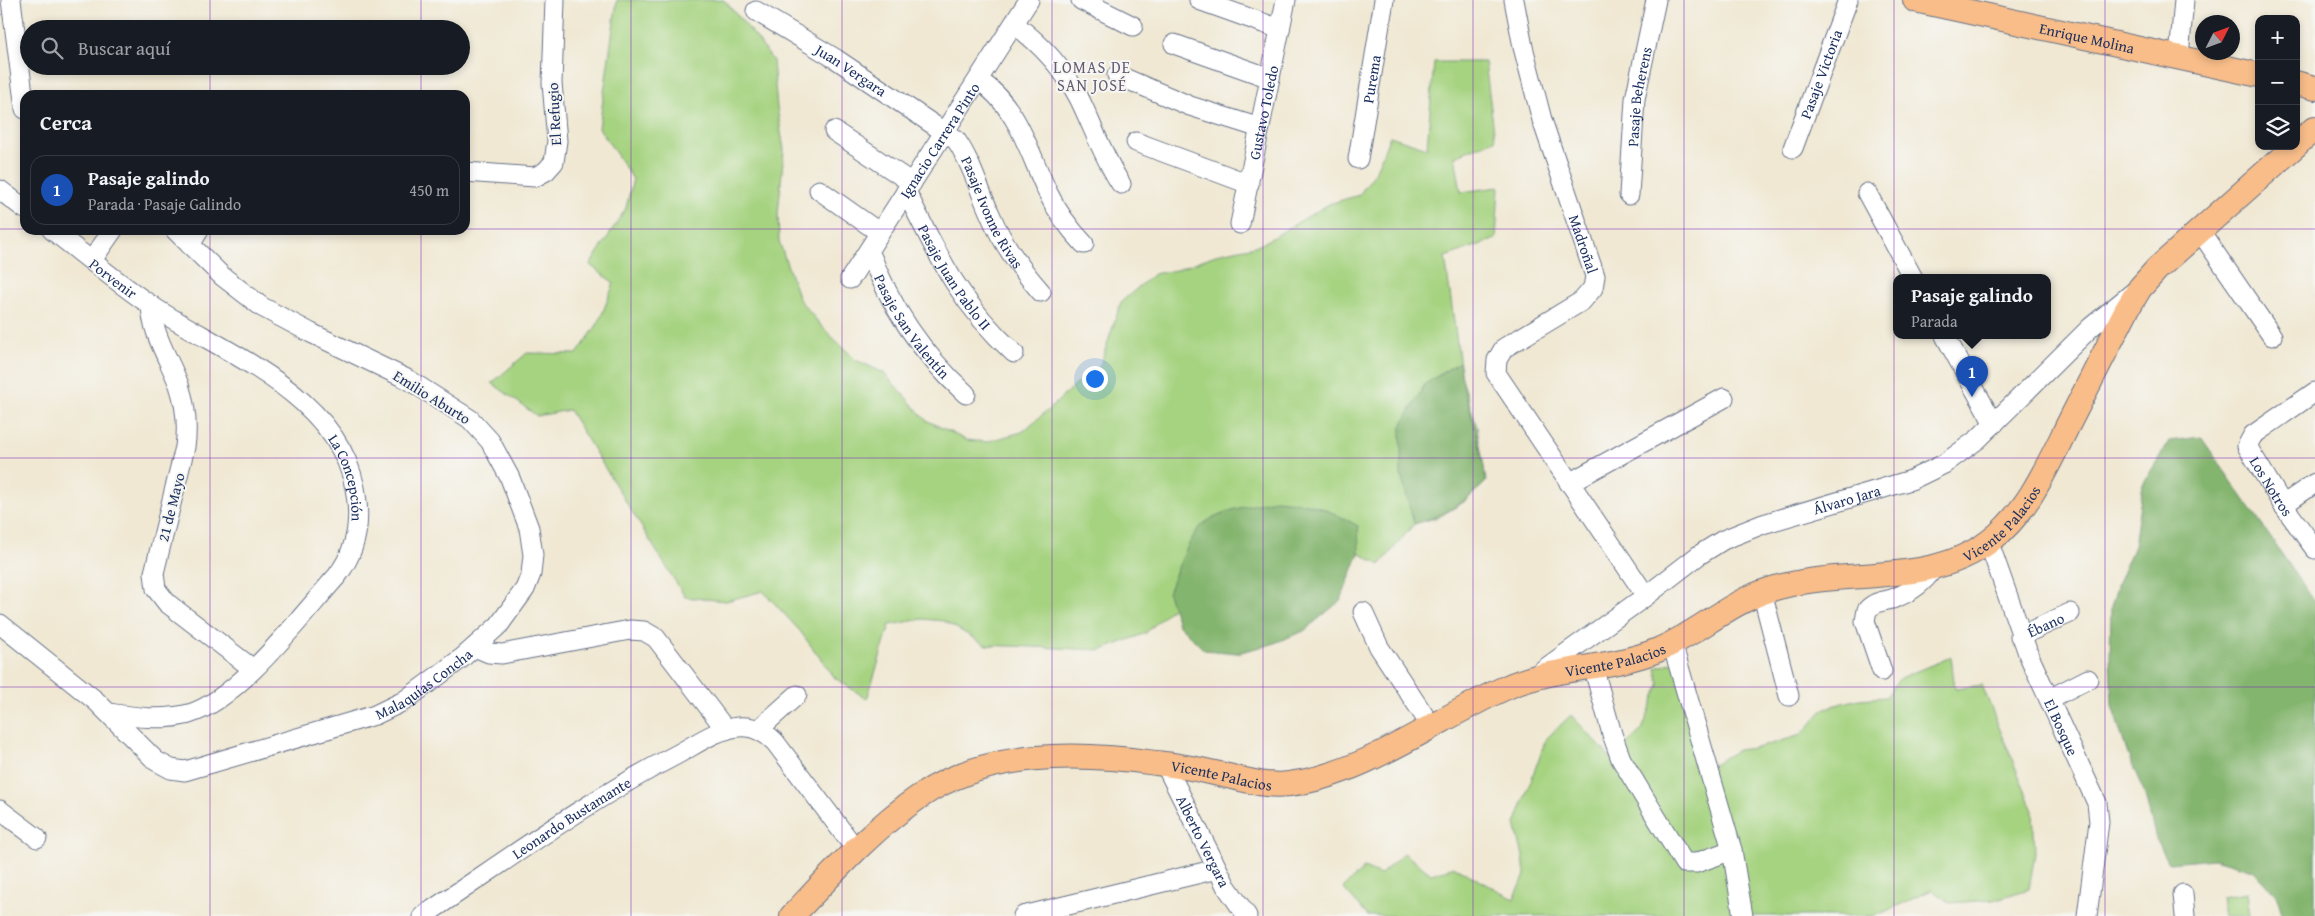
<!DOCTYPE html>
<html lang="es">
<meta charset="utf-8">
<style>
:root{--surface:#171b24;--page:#242831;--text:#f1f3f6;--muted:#9ea1a6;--line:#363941;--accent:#d1495b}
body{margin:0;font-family:"Gentium Book Plus",serif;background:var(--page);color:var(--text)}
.controls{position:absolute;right:15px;top:15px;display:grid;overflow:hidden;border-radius:10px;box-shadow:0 2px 8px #0003}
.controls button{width:45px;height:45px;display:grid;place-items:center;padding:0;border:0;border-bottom:1px solid var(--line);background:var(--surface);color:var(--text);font:25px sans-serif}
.compass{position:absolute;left:2195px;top:15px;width:45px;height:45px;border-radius:50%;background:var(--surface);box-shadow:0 2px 8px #0003;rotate:48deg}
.you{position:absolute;left:1094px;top:378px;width:18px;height:18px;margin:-12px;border:4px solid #fff;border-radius:50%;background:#1a73e8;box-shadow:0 0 0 8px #1a73e833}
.badge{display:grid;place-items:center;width:32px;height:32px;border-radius:50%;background:var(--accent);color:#fff;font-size:16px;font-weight:700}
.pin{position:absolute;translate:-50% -41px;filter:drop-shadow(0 1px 2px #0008)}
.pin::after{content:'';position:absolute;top:26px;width:18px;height:15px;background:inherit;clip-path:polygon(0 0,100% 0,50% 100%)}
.popup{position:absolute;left:1893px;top:274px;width:158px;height:65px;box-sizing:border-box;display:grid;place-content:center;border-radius:10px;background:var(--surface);filter:drop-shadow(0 1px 4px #0005);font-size:16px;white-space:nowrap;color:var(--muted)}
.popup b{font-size:19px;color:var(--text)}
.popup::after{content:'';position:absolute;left:50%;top:100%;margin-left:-10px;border:10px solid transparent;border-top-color:var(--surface)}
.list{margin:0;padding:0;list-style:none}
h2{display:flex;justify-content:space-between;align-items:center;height:65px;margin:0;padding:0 20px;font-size:21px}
h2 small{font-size:16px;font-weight:400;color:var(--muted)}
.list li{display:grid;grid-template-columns:32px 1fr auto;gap:15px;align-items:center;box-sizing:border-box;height:70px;margin:0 10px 10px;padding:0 10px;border:1px solid var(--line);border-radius:15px}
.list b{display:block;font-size:19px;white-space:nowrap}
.list p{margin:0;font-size:16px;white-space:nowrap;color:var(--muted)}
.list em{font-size:16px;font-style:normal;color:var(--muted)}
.icon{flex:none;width:28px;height:28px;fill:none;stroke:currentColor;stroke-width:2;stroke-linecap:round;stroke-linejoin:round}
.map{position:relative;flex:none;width:2315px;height:916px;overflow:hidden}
.search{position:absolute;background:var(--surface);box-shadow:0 2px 8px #0003;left:20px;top:20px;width:450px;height:55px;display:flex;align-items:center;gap:12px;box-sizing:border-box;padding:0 18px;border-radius:28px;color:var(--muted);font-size:19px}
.panel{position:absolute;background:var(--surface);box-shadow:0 2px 8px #0003;left:20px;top:90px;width:450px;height:145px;border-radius:15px}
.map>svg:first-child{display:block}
</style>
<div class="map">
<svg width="2315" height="916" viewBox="0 0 2315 916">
<rect width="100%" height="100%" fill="#f6f6f2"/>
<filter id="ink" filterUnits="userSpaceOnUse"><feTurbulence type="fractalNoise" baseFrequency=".02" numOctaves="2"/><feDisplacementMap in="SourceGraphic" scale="10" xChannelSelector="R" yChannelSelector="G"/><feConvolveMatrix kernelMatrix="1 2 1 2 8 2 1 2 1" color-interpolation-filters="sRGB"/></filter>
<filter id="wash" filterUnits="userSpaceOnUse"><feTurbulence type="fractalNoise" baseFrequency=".0096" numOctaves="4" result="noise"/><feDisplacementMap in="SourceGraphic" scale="20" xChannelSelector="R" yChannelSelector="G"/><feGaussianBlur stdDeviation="1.12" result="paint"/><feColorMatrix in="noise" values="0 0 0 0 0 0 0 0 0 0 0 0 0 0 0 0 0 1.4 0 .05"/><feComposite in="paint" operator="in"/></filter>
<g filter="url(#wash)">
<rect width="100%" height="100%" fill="#f0e8d3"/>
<path fill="#a6d380" stroke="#60816f" d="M 617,0 L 724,0 L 755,36 L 773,61 L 777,108 L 784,150 L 778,214 L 779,241 L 799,299 L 823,328 L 856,360 L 884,373 L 926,420 L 966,440 L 986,442 L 1022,432 L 1054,405 L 1081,379 L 1100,366 L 1121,302 L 1154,274 L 1176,270 L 1221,253 L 1260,245 L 1329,204 L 1359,195 L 1375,173 L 1390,136 L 1427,148 L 1434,62 L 1485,62 L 1495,140 L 1455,156 L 1461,192 L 1499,187 L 1496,239 L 1445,257 L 1462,379 L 1477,427 L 1486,482 L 1464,502 L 1439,517 L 1414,524 L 1380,565 L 1359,553 L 1329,527 L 1173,607 L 1146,633 L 1102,650 L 986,645 L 944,621 L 922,619 L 890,625 L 867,699 L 835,678 L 800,631 L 763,591 L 726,601 L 685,597 L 569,410 L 537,416 L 492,383 L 527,353 L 577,354 L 599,322 L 614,283 L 590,265 L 626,208 L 633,179 L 599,128 Z
M 1951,657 L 1955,689 L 1982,685 L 2033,811 L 2035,853 L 2029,889 L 1993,900 L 1950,903 L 1932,890 L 1875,916 L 1368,916 L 1343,888 L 1364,868 L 1380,875 L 1404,853 L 1431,874 L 1455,867 L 1514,899 L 1525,875 L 1523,856 L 1515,824 L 1546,739 L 1571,715 L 1611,758 L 1642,730 L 1659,685 L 1656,668 L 1676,661 L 1710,766 L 1738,750 L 1761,747 L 1801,735 L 1825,708 L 1859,699 L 1886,697 L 1900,678 Z
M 2247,893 L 2250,916 L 2224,916 L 2221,897 Z"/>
<path fill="#84b56e" stroke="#507266" d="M 1459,362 C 1465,403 1482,440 1486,482 C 1462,504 1446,515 1414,524 L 1401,475 L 1401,427 L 1425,384 Z
M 2201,437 L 2315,602 L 2315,916 L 2283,916 L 2276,894 L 2253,870 L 2214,859 L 2169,863 L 2156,839 L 2144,792 L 2128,755 L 2112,706 L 2110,659 L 2111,607 L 2118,583 L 2134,546 L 2143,484 L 2169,441 Z
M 1274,500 C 1311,502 1326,508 1358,526 L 1359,553 L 1341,600 L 1304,631 L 1272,644 L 1237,653 L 1204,650 L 1178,624 L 1168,593 C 1174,577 1190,535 1202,525 C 1221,509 1251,506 1274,500 Z"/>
</g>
<g filter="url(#ink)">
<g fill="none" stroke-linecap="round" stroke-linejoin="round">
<g stroke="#667087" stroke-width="21">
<g id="minor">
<path d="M 11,0 L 25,109"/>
<path d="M 1081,0 L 1133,26"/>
<path d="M 1199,0 L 1280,29"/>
<path id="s1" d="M 1514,0 L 1523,47 L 1542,120 L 1595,276 L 1593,288 L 1582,301 L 1504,348 L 1497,360 L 1496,373 L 1646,596"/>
<path id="s2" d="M 756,11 L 836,59 L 956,140 C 971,161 979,190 990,214 C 1002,243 1020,268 1041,292"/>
<path d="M 1014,24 C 1041,44 1063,68 1079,98 C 1093,126 1103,157 1121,184"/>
<path d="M 1174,44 L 1270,78"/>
<path d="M 2179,57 L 2184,0"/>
<path d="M 1117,75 L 1190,106 L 1260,128"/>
<path d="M 978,80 C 1018,105 1029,153 1048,193 C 1057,212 1070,229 1084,244"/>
<path d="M 834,131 L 912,183"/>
<path d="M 1136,142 L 1249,184"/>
<path id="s3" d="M 1793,148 L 1848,0"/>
<path id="s4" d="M 1358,159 L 1384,0"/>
<path d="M 465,172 L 535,177 L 546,171 L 554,162 L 557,141 L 552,83 L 555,0"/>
<path d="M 0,190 L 25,209"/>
<path d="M 819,190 L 880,233"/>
<path id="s5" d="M 906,191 C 938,256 960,304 1014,353"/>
<path d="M 1867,193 L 1913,278"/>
<path id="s6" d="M 1629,195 L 1635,99 L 1656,0"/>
<path id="s7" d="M 1240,224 L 1286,0"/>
<path id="s8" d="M 52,230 C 87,257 121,286 158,310 C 233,357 348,400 357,502 C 360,530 354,554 337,576 C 301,616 239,699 189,714 C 163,721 134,717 109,713"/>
<path d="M 2200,231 L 2272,336"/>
<path d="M 190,245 L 199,230"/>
<path id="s9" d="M 869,250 C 890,307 921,353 966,394"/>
<path d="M 92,260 L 113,230"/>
<path id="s10" d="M 850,279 L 1029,0"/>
<path d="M 151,305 C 152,334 169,359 179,385 C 186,406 188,426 185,447 L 154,573 L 156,589 L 167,603 L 253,669"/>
<path d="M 1945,336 L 1994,424"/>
<path id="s11" d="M 2315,392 L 2253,435 L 2247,446 L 2283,505 L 2315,549"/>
<path d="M 1569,483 L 1724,398"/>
<path d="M 2283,505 L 2315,483"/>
<path id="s12" d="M 1989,543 L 2029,656 L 2097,803 L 2099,822 L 2087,916"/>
<path d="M 1762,592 L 1789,696"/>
<path d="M 1363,612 L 1379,647 L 1431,726"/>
<path id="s13" d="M 0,624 L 96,701 L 156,761 L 171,769 L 185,771 L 375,715 L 404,701 L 462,658 L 499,625 L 525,589 L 531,574 L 533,555 L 529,528 L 510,478 L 490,441 L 470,419 L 409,380 L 311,333 L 262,307 L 222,276 L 175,230"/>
<path id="s14" d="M 2020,636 L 2070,613"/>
<path d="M 1672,643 L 1732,850 L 1743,916"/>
<path d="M 475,647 L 489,653 L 502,654 L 630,630 L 644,631 L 656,638 L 726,730"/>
<path d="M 1593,666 L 1612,734 L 1621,759 L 1684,863 L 1696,863 L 1732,850"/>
<path d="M 1882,671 L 1865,621 L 1867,610 C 1874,602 1883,601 1892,599 C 1909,593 1925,582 1934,567"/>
<path id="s15" d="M 1536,675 L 1646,596 L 1699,555 L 1723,540 L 1763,524 L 1911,480 L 1944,464 L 1978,439 L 2091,327 L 2135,291"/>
<path d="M 2049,699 L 2088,679"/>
<path d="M 758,730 L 797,695"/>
<path id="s16" d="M 1165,764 L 1226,886 L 1247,916"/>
<path d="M 0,810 L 37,838"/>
<path d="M 2183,894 L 2185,916"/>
<path id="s17" d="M 423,916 C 507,860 587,801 676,755 C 695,745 717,729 738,727 C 753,725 765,732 775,742 L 857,851"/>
<path d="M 1023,916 L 1217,869"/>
</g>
</g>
<g stroke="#667087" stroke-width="26">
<g id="major">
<path id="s18" d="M 1915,0 L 2259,75"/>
<path d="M 2296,83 L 2315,88"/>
<path d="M 2296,145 L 2315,128"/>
<path id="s19" d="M 792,916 C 831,875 872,829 919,797 C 987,750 1078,752 1156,763 C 1177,765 1198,769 1219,774 C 1242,779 1265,787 1289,784 C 1364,775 1436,719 1505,688 C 1553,666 1609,670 1658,650 C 1697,634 1728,603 1769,590 C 1840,566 1927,589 1990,541 C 2030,511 2050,460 2072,417 C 2090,381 2108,346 2126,311 L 2140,288 L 2157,269 L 2295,146"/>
</g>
</g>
<use href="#minor" stroke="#fff" stroke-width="19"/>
<use href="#major" stroke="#f8bd89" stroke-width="24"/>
</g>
</g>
<path fill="none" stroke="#7b2cbf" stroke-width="1" stroke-opacity="0.55" d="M 210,0 L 210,29M 421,0 L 421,29M 631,0 L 631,916M 842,0 L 842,916M 1052,0 L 1052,916M 1263,0 L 1263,916M 1473,0 L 1473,916M 1684,0 L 1684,916M 1894,0 L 1894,916M 2105,0 L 2105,916M 210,66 L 210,95M 421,66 L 421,95M 0,229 L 25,229M 465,229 L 2315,229M 210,230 L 210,916M 421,230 L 421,916M 0,458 L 2315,458M 0,687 L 2315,687"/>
<g text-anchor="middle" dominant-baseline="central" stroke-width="4" stroke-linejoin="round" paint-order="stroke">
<g font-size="15" fill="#1b2f5e" stroke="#f6f6f2">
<text stroke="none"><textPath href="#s18" startOffset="176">Enrique Molina</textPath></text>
<text stroke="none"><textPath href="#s2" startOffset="112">Juan Vergara</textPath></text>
<text stroke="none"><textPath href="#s3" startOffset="79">Pasaje Victoria</textPath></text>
<text stroke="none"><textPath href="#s4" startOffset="81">Purema</textPath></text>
<text stroke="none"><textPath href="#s6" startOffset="99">Pasaje Beherens</textPath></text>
<text stroke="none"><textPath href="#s7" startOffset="114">Gustavo Toledo</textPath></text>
<text transform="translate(554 114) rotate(-93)">El Refugio</text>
<text stroke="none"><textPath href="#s10" startOffset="165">Ignacio Carrera Pinto</textPath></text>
<text stroke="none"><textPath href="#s2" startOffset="319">Pasaje Ivonne Rivas</textPath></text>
<text stroke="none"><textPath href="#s1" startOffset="254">Madroñal</textPath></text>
<text stroke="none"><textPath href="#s5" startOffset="99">Pasaje Juan Pablo II</textPath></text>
<text stroke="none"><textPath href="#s8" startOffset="78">Porvenir</textPath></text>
<text stroke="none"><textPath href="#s9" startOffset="88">Pasaje San Valentín</textPath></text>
<text transform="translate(432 397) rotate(32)">Emilio Aburto</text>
<text stroke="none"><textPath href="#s8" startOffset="395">La Concepción</textPath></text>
<text stroke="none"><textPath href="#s11" startOffset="135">Los Notros</textPath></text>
<text stroke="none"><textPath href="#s15" startOffset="361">Álvaro Jara</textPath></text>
<text transform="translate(171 507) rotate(-76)">21 de Mayo</text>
<text stroke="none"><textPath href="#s19" startOffset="1326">Vicente Palacios</textPath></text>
<text stroke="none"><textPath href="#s14" startOffset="28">Ébano</textPath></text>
<text stroke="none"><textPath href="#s19" startOffset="906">Vicente Palacios</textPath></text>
<text stroke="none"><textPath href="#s13" startOffset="495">Malaquías Concha</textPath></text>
<text stroke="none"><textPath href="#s12" startOffset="198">El Bosque</textPath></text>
<text stroke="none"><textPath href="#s19" startOffset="486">Vicente Palacios</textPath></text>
<text stroke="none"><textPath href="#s17" startOffset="178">Leonardo Bustamante</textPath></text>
<text stroke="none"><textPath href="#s16" startOffset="86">Alberto Vergara</textPath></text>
</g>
<g font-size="16" letter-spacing="1" fill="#675b73" stroke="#f6f6f2">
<text x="1092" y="67">LOMAS DE<tspan x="1092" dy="18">SAN JOSÉ</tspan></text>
</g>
</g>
</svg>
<div class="controls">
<button>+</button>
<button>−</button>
<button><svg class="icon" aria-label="layers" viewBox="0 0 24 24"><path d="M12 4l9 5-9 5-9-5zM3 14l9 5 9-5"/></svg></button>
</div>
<svg class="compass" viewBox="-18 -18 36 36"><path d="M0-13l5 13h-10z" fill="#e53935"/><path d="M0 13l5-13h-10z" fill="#9ea1a6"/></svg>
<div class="you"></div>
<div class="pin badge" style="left:1972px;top:397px;background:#1a4fb4">1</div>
<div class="popup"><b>Pasaje galindo</b>Parada</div>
<div class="search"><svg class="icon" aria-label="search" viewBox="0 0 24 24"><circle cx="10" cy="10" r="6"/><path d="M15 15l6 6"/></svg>Buscar aquí</div>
<section class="panel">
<h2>Cerca<small></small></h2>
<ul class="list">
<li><span class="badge" style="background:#1a4fb4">1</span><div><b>Pasaje galindo</b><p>Parada · Pasaje Galindo</p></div><em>450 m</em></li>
</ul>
</section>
</div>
